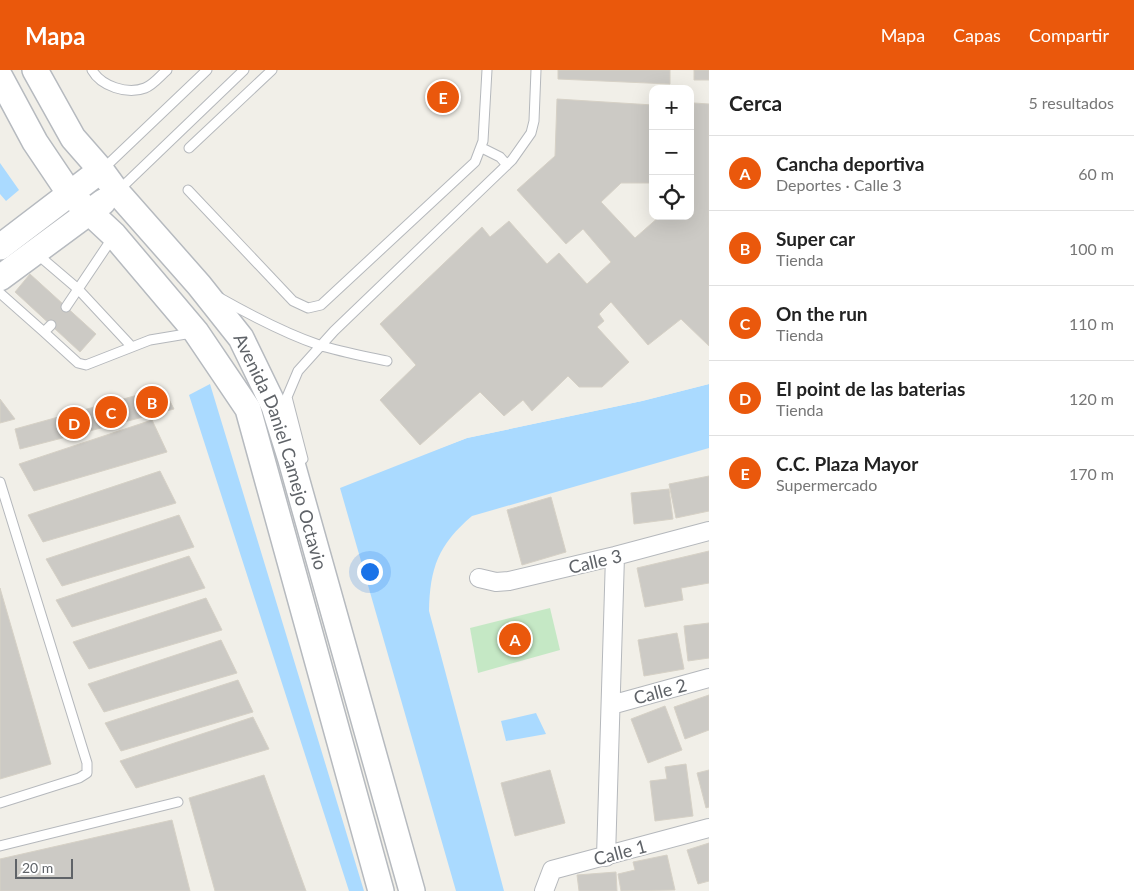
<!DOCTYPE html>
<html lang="es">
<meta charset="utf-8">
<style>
:root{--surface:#fff;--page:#f6f6f6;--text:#222;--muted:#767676;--line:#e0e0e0;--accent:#ea580c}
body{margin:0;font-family:Lato,sans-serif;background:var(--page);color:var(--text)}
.controls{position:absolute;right:15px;top:15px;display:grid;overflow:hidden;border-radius:10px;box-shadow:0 5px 20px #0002}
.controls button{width:45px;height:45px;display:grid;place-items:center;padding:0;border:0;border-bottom:1px solid var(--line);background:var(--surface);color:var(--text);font:25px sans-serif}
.scale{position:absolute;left:15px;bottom:12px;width:58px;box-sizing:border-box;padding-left:5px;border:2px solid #5f6368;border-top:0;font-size:14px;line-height:18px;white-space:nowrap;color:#5f6368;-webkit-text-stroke:4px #fff;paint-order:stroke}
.you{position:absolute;left:369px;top:501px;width:18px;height:18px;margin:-12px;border:4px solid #fff;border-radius:50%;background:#1a73e8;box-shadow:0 0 0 8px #1a73e833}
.badge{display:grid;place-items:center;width:32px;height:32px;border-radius:50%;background:var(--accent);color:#fff;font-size:16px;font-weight:700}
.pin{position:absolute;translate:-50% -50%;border:2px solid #fff;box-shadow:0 1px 5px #0006}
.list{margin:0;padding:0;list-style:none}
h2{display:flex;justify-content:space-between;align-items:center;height:65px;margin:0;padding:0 20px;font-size:21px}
h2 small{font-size:16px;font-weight:400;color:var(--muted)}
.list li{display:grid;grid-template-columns:32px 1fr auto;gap:15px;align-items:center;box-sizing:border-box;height:75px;padding:0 20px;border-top:1px solid var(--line)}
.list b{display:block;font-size:19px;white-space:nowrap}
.list p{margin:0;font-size:16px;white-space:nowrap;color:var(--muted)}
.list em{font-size:16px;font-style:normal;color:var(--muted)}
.icon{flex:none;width:28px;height:28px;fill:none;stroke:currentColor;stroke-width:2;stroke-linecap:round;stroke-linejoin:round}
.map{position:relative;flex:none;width:709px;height:821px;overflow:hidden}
header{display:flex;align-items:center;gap:30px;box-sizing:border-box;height:70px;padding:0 25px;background:var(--accent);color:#fff}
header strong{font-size:24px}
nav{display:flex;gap:28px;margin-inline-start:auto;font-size:18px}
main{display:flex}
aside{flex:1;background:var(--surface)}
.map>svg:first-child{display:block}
</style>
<header>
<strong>Mapa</strong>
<nav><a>Mapa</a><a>Capas</a><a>Compartir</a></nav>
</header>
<main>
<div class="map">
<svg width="709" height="821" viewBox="0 0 709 821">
<rect width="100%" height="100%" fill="#f1efe8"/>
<path fill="#c5e8c5" d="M 550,538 L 560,580 L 478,603 L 470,558 Z"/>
<path fill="#aadaff" d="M 0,93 L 19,120 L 6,131 L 0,124 Z
M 210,314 L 364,821 L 349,821 L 189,325 Z
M 709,314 L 709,378 L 472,446 C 438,475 430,498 429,541 L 504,821 L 456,821 L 340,418 L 467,368 L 642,331 Z
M 536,643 L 546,664 L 506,671 L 501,651 Z"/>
<path fill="#f1efe8" d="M 709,311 L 709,314 L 642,331 L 467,368 L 395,395 L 394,393 L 466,366 L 642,328 Z"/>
<path fill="#cccac5" stroke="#d6d1c6" d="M 558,0 L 670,0 L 670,14 L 558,9 Z
M 694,0 L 709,0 L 709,10 L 694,10 Z
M 557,29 L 653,35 L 653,113 L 621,113 L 601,132 L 635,168 L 660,146 L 690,146 L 694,33 L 709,34 L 709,276 L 681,249 L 648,275 L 611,232 L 599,244 L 604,251 L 597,257 L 629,292 L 602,317 L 579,317 L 568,306 L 532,341 L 523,330 L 504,346 L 480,322 L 420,375 L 380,330 L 416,295 L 380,254 L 482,157 L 490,167 L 509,151 L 547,194 L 559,183 L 587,214 L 611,192 L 583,159 L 566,174 L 517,120 L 555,86 Z
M 30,204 L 96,264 L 80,282 L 15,222 Z
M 163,318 L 174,339 L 20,379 L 15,359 Z
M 0,329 L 15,349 L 0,353 Z
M 152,350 L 167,382 L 34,421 L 19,394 Z
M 160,401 L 176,433 L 43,472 L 28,445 Z
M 709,406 L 709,441 L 676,448 L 669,414 Z
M 669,419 L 673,449 L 634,454 L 631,423 Z
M 551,427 L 566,482 L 522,495 L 507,440 Z
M 179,445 L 194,477 L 62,516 L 46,489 Z
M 709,481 L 709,513 L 681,518 L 683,530 L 645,537 L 637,498 Z
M 189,486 L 205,518 L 72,557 L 56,530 Z
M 0,518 L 51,694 L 0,709 Z
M 206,528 L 222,560 L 89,599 L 73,572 Z
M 709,553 L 709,588 L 688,591 L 684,556 Z
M 677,563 L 684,599 L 644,606 L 638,570 Z
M 221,570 L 237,603 L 104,642 L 88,614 Z
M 238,610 L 253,642 L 121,681 L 105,653 Z
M 709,625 L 709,660 L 685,669 L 674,637 Z
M 665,636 L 682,680 L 648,693 L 631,649 Z
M 253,647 L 269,679 L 136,718 L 120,691 Z
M 686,694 L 693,746 L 655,751 L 650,711 L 667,709 L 665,697 Z
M 550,700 L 565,753 L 515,766 L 501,713 Z
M 709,700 L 709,737 L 706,738 L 697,703 Z
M 264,705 L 306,821 L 215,821 L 189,728 Z
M 172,750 L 190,821 L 0,821 L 0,789 Z
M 709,773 L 709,811 L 698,814 L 687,780 Z
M 667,785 L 675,820 L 621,821 L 618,804 L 635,800 L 633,792 Z
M 616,802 L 617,821 L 579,821 L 577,805 Z"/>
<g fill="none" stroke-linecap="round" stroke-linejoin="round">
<g stroke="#b5b8bc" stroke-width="11">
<path id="lane" d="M 92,0 C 101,16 127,25 145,18 C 153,15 160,6 167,0
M 189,78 L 272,0
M 482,78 L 500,87 L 507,95
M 102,100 L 207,0
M 119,120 L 244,0
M 188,120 L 293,231 L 308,238 L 321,235 L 475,92 L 483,71 L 487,0
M 37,184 L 78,219 L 132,277
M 0,223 L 44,262 L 51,255
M 220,228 C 252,246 284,263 319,275 C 341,282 364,286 387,291
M 66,237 L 113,167
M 44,262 L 78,293 L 86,295 L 150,270 L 192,263
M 303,389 L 287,327 L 298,301 L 334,261 L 512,90 L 531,63 L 534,51 L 536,0
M 0,412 L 87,693 L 87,703 L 79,708 L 0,733
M 0,776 L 178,732"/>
</g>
<g stroke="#b5b8bc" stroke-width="20">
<path id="street" d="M 479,508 L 496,512 L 509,511 L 615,486 L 709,461
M 611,635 L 709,608
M 606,787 L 615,486
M 544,821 L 552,800 L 709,758"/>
</g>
<g stroke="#b6babf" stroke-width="28">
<g id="secondary">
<path id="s1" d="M 35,0 L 73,68 L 101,100 L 117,122 L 199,215 L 241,268 L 274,336 L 291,390 L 412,821"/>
<path d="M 0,7 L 35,72 L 70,124 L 114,165 L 196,262 L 248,339 L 381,821"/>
<path d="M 0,177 L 101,100"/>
<path d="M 0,208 L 103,132"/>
</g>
</g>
<use href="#lane" stroke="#fff" stroke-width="9"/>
<use href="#street" stroke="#fff" stroke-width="18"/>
<use href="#secondary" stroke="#fff" stroke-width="25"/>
</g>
<g text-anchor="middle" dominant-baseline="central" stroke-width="4" stroke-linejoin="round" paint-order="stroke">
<g font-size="18" fill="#5f6368" stroke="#fff">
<text stroke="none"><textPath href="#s1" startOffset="460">Avenida Daniel Camejo Octavio</textPath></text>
<text transform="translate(595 491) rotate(-13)">Calle 3</text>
<text transform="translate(660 621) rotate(-15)">Calle 2</text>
<text transform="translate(620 782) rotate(-15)">Calle 1</text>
</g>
</g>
</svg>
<div class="controls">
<button>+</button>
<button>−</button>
<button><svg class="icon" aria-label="locate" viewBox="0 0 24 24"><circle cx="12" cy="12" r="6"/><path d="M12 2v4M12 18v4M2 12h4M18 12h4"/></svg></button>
</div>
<div class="scale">20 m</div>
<div class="you"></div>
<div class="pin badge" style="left:515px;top:569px">A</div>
<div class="pin badge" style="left:152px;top:332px">B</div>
<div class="pin badge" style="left:111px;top:342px">C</div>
<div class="pin badge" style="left:74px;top:353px">D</div>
<div class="pin badge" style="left:443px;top:27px">E</div>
</div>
<aside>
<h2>Cerca<small>5 resultados</small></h2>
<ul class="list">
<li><span class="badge">A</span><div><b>Cancha deportiva</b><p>Deportes · Calle 3</p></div><em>60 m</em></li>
<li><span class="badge">B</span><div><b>Super car</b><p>Tienda</p></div><em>100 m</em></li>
<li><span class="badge">C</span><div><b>On the run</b><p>Tienda</p></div><em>110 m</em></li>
<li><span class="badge">D</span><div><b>El point de las baterias</b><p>Tienda</p></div><em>120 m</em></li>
<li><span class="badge">E</span><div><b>C.C. Plaza Mayor</b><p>Supermercado</p></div><em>170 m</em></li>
</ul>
</aside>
</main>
